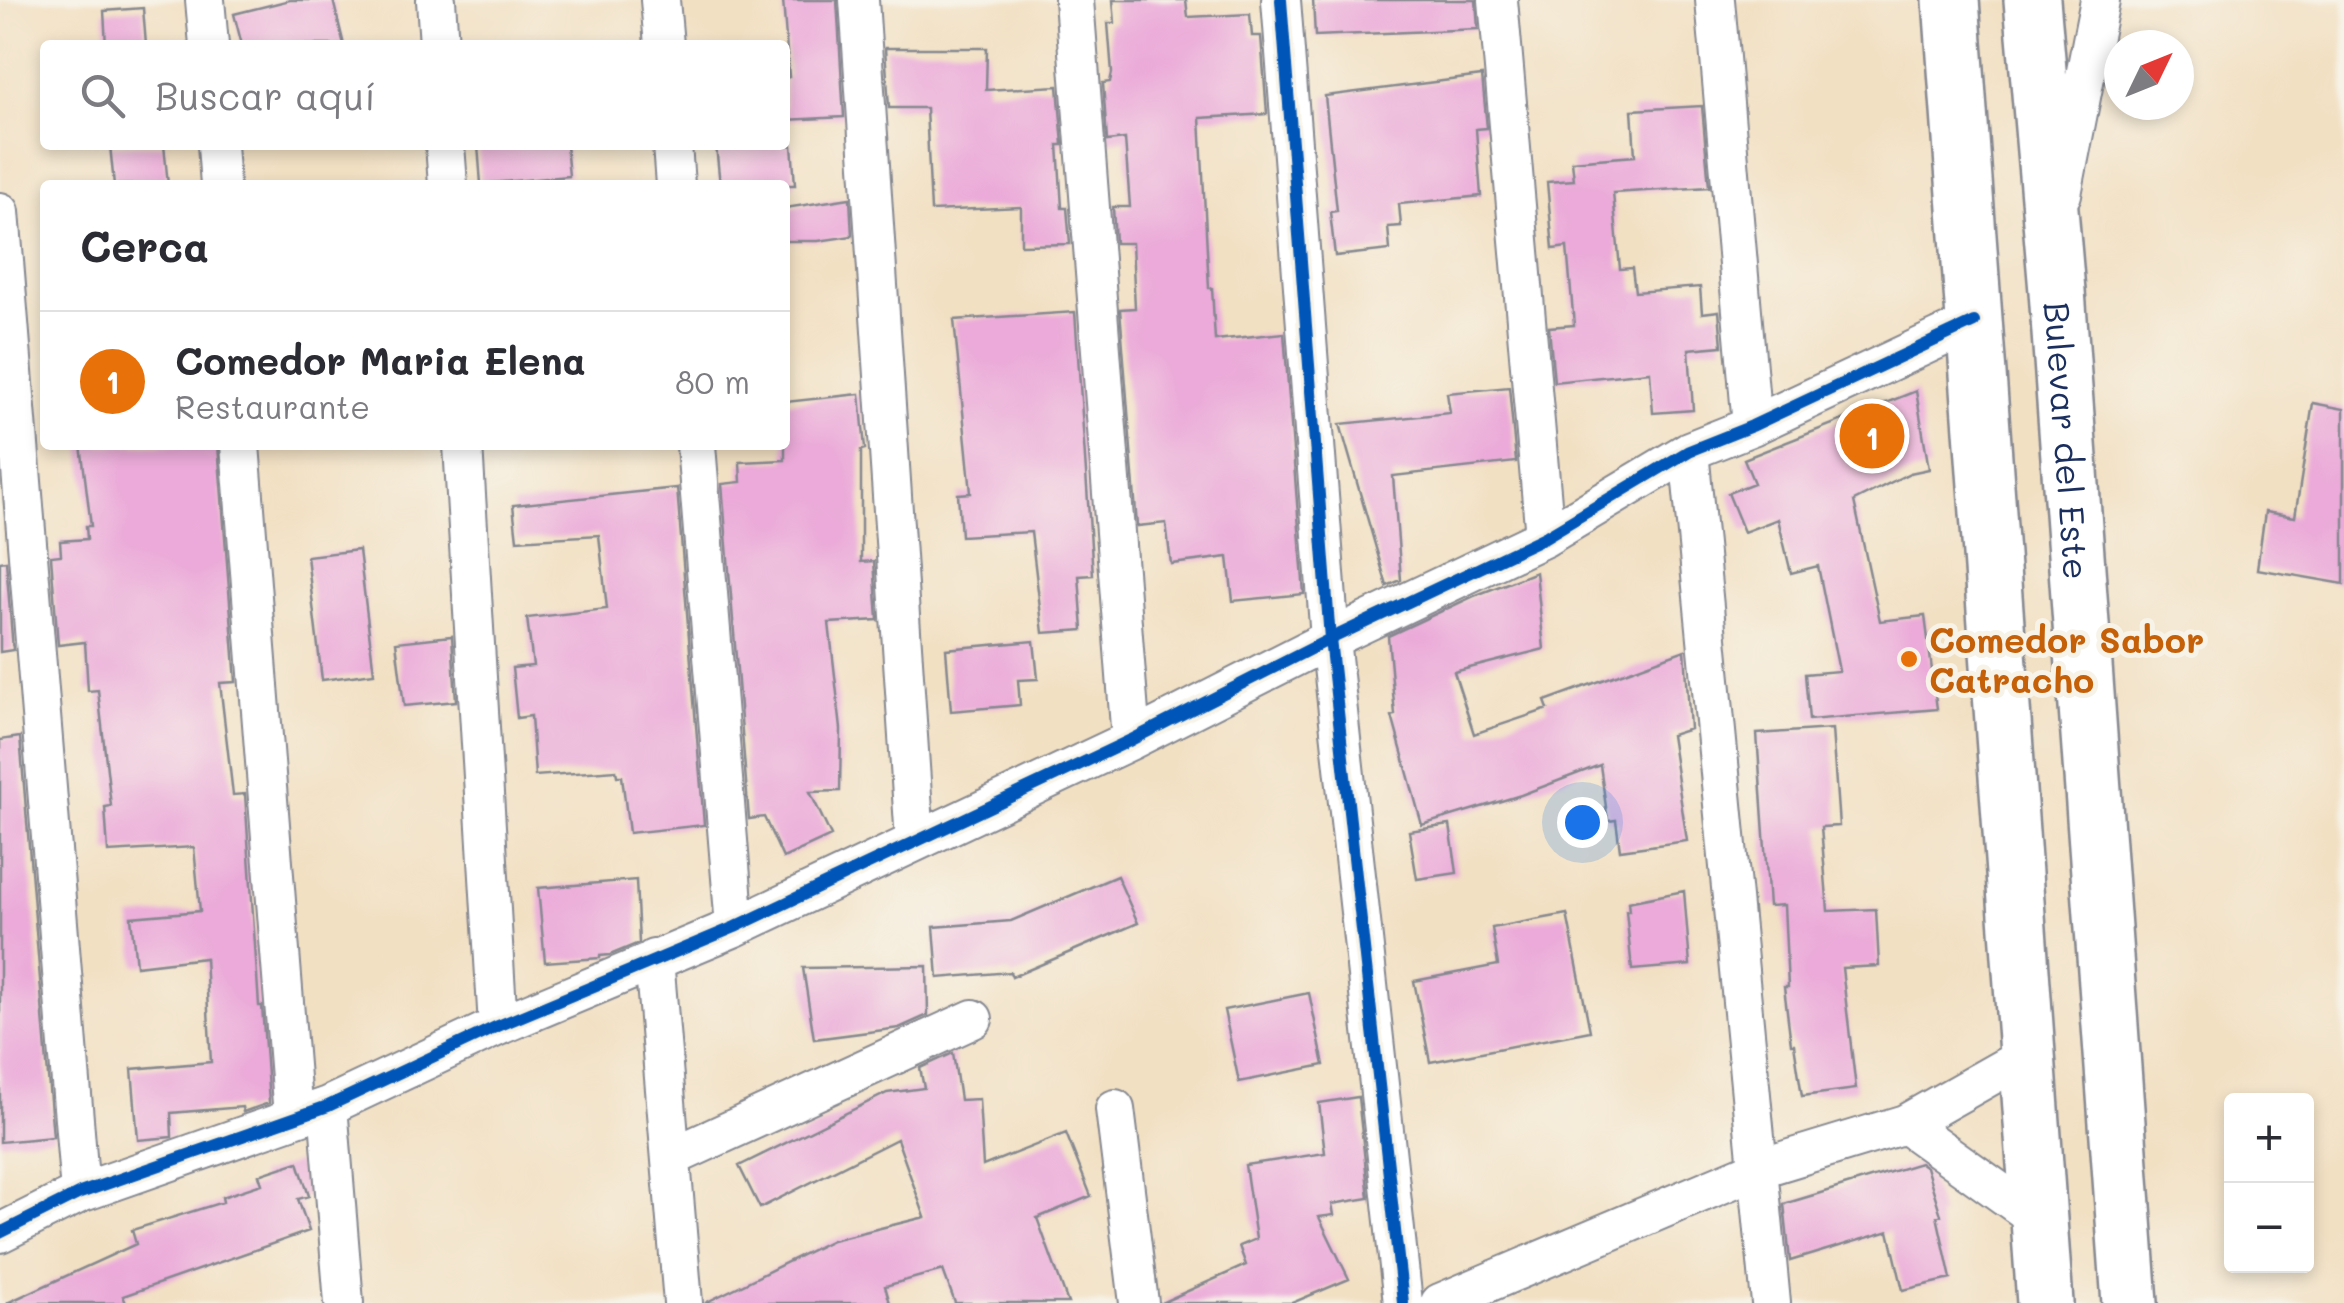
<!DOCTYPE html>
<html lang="es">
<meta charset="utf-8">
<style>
:root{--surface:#fff;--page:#f7f7f7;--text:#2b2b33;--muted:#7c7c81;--line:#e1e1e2;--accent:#c8321e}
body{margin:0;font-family:Mali,sans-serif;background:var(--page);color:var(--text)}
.controls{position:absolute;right:30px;bottom:30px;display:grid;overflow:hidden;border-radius:10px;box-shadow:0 5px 15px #0003}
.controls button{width:90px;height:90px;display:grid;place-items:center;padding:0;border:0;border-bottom:2px solid var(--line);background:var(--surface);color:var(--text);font:50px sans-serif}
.compass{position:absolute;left:2104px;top:30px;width:90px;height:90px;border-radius:50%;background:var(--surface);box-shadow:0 5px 15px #0003;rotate:47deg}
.you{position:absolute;left:1582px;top:822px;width:35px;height:35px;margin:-25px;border:8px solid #fff;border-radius:50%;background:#1a73e8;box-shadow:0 0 0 15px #1a73e833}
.badge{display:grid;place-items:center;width:65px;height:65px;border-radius:50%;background:var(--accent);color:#fff;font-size:32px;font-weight:700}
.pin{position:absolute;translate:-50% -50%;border:5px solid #fff;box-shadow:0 2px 10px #0006}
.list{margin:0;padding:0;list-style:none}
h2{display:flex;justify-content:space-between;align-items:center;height:130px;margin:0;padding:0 40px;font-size:42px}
h2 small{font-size:32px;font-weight:400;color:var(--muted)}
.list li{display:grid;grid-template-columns:65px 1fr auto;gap:30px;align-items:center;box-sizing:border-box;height:140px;padding:0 40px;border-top:2px solid var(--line)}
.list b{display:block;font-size:38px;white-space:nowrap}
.list p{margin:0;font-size:32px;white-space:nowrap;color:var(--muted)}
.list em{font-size:32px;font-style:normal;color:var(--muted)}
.icon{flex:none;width:55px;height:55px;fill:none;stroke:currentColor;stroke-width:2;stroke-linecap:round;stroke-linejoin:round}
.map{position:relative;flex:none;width:2344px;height:1303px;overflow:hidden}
.search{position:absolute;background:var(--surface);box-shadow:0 5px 15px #0003;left:40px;top:40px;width:750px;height:110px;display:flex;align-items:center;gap:25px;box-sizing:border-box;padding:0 35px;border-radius:10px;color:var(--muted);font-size:38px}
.panel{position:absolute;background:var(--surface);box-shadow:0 5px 15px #0003;left:40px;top:180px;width:750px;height:270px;border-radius:10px}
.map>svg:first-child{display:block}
</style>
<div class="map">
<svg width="2344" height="1303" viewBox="0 0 2344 1303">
<rect width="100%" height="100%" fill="#f7f3e8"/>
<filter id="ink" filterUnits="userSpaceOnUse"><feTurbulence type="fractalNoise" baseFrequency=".01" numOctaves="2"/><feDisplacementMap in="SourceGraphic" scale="20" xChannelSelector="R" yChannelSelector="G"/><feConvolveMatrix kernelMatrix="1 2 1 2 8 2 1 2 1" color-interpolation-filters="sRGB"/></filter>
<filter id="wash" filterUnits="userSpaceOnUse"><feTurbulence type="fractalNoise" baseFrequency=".0048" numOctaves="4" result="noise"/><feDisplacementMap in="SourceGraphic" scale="40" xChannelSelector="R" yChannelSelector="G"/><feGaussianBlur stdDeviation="2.25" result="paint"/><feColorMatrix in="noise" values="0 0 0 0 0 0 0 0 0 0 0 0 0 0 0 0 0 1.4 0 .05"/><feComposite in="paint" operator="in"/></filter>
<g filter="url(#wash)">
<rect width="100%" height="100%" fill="#f2e0c3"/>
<g id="blocks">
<path fill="#ebaad9" d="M 290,0 L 333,0 L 344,45 L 242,45 L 234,14 Z
M 783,0 L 837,0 L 844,117 L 785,120 L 785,78 L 789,77 Z
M 1113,0 L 1186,0 L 1188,17 L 1250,14 L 1252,36 L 1261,36 L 1267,114 L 1200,118 L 1209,288 L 1212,288 L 1215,340 L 1284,333 L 1304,594 L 1233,601 L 1228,557 L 1171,564 L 1166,523 L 1137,526 L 1120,309 L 1135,308 L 1132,243 L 1115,243 L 1113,207 L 1130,207 L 1125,139 L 1107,141 L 1103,83 L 1110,82 L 1112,73 L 1108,23 L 1115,23 Z
M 1313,0 L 1476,0 L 1478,29 L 1315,36 Z
M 143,8 L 146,45 L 106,45 L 104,11 Z
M 885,48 L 987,48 L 986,90 L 1058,86 L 1063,145 L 1058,145 L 1062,208 L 1067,208 L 1070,244 L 1021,245 L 1021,207 L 931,211 L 926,108 L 889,108 Z
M 1482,76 L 1487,128 L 1476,129 L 1481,196 L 1399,204 L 1401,226 L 1388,227 L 1390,250 L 1335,256 L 1330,212 L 1337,211 L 1325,96 Z
M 1702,106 L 1709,187 L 1613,193 L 1620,269 L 1632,268 L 1635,292 L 1700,287 L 1702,313 L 1719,311 L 1722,346 L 1689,349 L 1693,410 L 1653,413 L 1650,372 L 1554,382 L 1549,327 L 1574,325 L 1567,247 L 1553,249 L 1547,182 L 1574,180 L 1572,161 L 1635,156 L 1632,110 Z
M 110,145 L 164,145 L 168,185 L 114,185 Z
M 478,145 L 566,145 L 569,176 L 481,184 Z
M 716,145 L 792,145 L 795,185 L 720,185 Z
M 850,198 L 852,236 L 818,241 L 785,241 L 785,208 Z
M 1075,312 L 1093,575 L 1079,576 L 1083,630 L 1043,633 L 1031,532 L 961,536 L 958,494 L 971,493 L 954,320 Z
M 1509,387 L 1516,462 L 1393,476 L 1401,580 L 1387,586 L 1340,424 L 1450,413 L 1447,393 Z
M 1916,391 L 1929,469 L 1910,473 L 1854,501 L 1880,621 L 1925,616 L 1937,709 L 1809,720 L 1805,674 L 1839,671 L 1818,566 L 1791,573 L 1778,519 L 1744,532 L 1728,493 L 1754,483 L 1744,459 Z
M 860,394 L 865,449 L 861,450 L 861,562 L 874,561 L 878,620 L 829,623 L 841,729 L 840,791 L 810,792 L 831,836 L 783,858 L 764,817 L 749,819 L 722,484 L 741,482 L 740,462 L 785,460 L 785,402 Z
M 2313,403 L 2344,409 L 2344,584 L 2257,569 L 2265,512 L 2295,517 Z
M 81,445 L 218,445 L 236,682 L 220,683 L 233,795 L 245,794 L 259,1006 L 262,1006 L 269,1103 L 243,1112 L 242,1107 L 171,1113 L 172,1137 L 138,1140 L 132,1069 L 211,1062 L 205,958 L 136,966 L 131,917 L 200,911 L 194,847 L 108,852 L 105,807 L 111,806 L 98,690 L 88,691 L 85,642 L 58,645 L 51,556 L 61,555 L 60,541 L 87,539 L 86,526 L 91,526 Z
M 677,488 L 704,825 L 629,833 L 622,776 L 617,776 L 616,770 L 535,776 L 531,716 L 517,718 L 512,668 L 533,666 L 527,618 L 607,609 L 599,535 L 517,540 L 513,505 Z
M 359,550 L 374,673 L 322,680 L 307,556 Z
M 6,561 L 13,650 L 0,652 L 0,562 Z
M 1536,572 L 1544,649 L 1454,672 L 1474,734 L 1548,709 L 1545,701 L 1685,650 L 1690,729 L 1671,735 L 1687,841 L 1620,850 L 1616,820 L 1608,821 L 1600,765 L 1521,795 L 1422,825 L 1392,716 L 1395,715 L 1388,636 L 1474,596 Z
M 452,636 L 456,701 L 404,706 L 396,642 Z
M 1034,641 L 1038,679 L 1018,680 L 1020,705 L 951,711 L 946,649 Z
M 1832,729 L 1839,826 L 1821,827 L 1828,911 L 1876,909 L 1879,966 L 1842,968 L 1856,1089 L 1802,1096 L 1794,1044 L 1791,1044 L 1784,987 L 1788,987 L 1784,905 L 1769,906 L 1757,734 Z
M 20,737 L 53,1137 L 0,1142 L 0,740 Z
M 1450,825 L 1457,873 L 1417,879 L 1409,831 Z
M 1117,876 L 1138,923 L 1012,977 L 1010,972 L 938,978 L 934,927 L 1011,921 Z
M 636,880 L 639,943 L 610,955 L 600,956 L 600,958 L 545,962 L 538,888 Z
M 1684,891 L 1690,965 L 1632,970 L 1626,911 L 1629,911 L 1628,902 Z
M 1567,914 L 1590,1031 L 1430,1062 L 1414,981 L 1498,965 L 1492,928 Z
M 927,966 L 928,1015 L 899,1028 L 814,1039 L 803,968 Z
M 1309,993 L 1324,1065 L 1239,1082 L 1224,1010 Z
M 953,1053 L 960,1100 L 979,1099 L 983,1166 L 1066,1133 L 1091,1196 L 1037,1218 L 1068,1303 L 955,1303 L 943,1270 L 885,1286 L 890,1303 L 705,1303 L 832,1240 L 925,1217 L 897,1139 L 760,1208 L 739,1166 L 887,1093 L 924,1088 L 920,1068 Z
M 1358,1097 L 1369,1198 L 1332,1204 L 1334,1215 L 1319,1217 L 1349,1279 L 1292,1303 L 1161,1303 L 1246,1265 L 1239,1246 L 1256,1239 L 1245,1165 L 1325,1153 L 1319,1103 Z
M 298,1162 L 309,1196 L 298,1199 L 309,1231 L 123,1296 L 126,1303 L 7,1303 L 136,1244 L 132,1230 L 223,1202 L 222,1197 L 262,1184 L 259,1175 Z
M 1920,1163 L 1926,1167 L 1941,1215 L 1937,1216 L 1951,1279 L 1903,1290 L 1889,1231 L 1790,1261 L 1784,1204 Z"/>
</g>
</g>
<g filter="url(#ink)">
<use href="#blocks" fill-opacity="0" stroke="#868890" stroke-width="2.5"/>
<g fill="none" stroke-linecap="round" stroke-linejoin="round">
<g stroke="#868890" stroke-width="42">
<path id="street" d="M 205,0 L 209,45
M 436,0 L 439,45
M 660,0 L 664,45
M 859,0 L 915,841
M 1074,0 L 1131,740
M 1281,0 L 1330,639 L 1403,1303
M 1498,0 L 1545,537
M 1715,0 L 1752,426
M 217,145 L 220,185
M 445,145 L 448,185
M 672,145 L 675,185
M 2062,194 L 2100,0
M 0,212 L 80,1193
M 240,445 L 293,1116
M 463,445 L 498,1026
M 696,445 L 735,927
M 1689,451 L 1771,1303
M 654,959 L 683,1303
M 328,1106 L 344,1303
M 1115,1109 L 1139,1303
M 1905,1124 L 2039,1220
M 672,1157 L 973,1019
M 0,1233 L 80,1193 L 328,1106 L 498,1026 L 735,927 L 1131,740 L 1330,639 L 1545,537 L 1689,451 L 1752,426 L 1974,322
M 1440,1303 L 1757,1169 L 1905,1124 L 2027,1055"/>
</g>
<g stroke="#868890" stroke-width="60">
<g id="highway">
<path d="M 1951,0 L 2045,1303"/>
<path id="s1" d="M 2032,0 L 2057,291 L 2130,1303"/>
</g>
</g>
<use href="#street" stroke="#fff" stroke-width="38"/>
<use href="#highway" stroke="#fff" stroke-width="55"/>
<g stroke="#f7f3e8" stroke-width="19">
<path id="cycleway" d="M 1281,0 L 1330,639 L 1403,1303
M 0,1233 L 80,1193 L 328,1106 L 498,1026 L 735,927 L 1131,740 L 1330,639 L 1545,537 L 1689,451 L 1752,426 L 1974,322"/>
</g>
<use href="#cycleway" stroke="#0057b8" stroke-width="12"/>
</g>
</g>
<circle fill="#e8710a" stroke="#f7f3e8" stroke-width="4" cx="1909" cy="659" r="10"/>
<g text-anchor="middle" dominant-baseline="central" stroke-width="10" stroke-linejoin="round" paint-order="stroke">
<g font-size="35" fill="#1b2f5e" stroke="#f7f3e8">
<text stroke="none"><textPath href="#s1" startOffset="442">Bulevar del Este</textPath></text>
</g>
<g font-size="35" font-weight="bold" fill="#c56008" stroke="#f7f3e8" text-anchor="start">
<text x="1929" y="639">Comedor Sabor<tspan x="1929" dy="40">Catracho</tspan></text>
</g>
</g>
</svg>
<div class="controls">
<button>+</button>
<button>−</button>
</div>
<svg class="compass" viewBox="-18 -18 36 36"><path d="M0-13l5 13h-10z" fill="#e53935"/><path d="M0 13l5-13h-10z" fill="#7c7c81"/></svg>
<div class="you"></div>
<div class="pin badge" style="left:1872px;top:436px;background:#e8710a">1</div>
<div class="search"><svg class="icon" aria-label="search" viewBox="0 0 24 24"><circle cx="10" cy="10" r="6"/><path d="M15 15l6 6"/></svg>Buscar aquí</div>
<section class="panel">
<h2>Cerca<small></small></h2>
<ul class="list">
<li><span class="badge" style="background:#e8710a">1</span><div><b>Comedor Maria Elena</b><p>Restaurante</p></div><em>80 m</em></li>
</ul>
</section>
</div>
